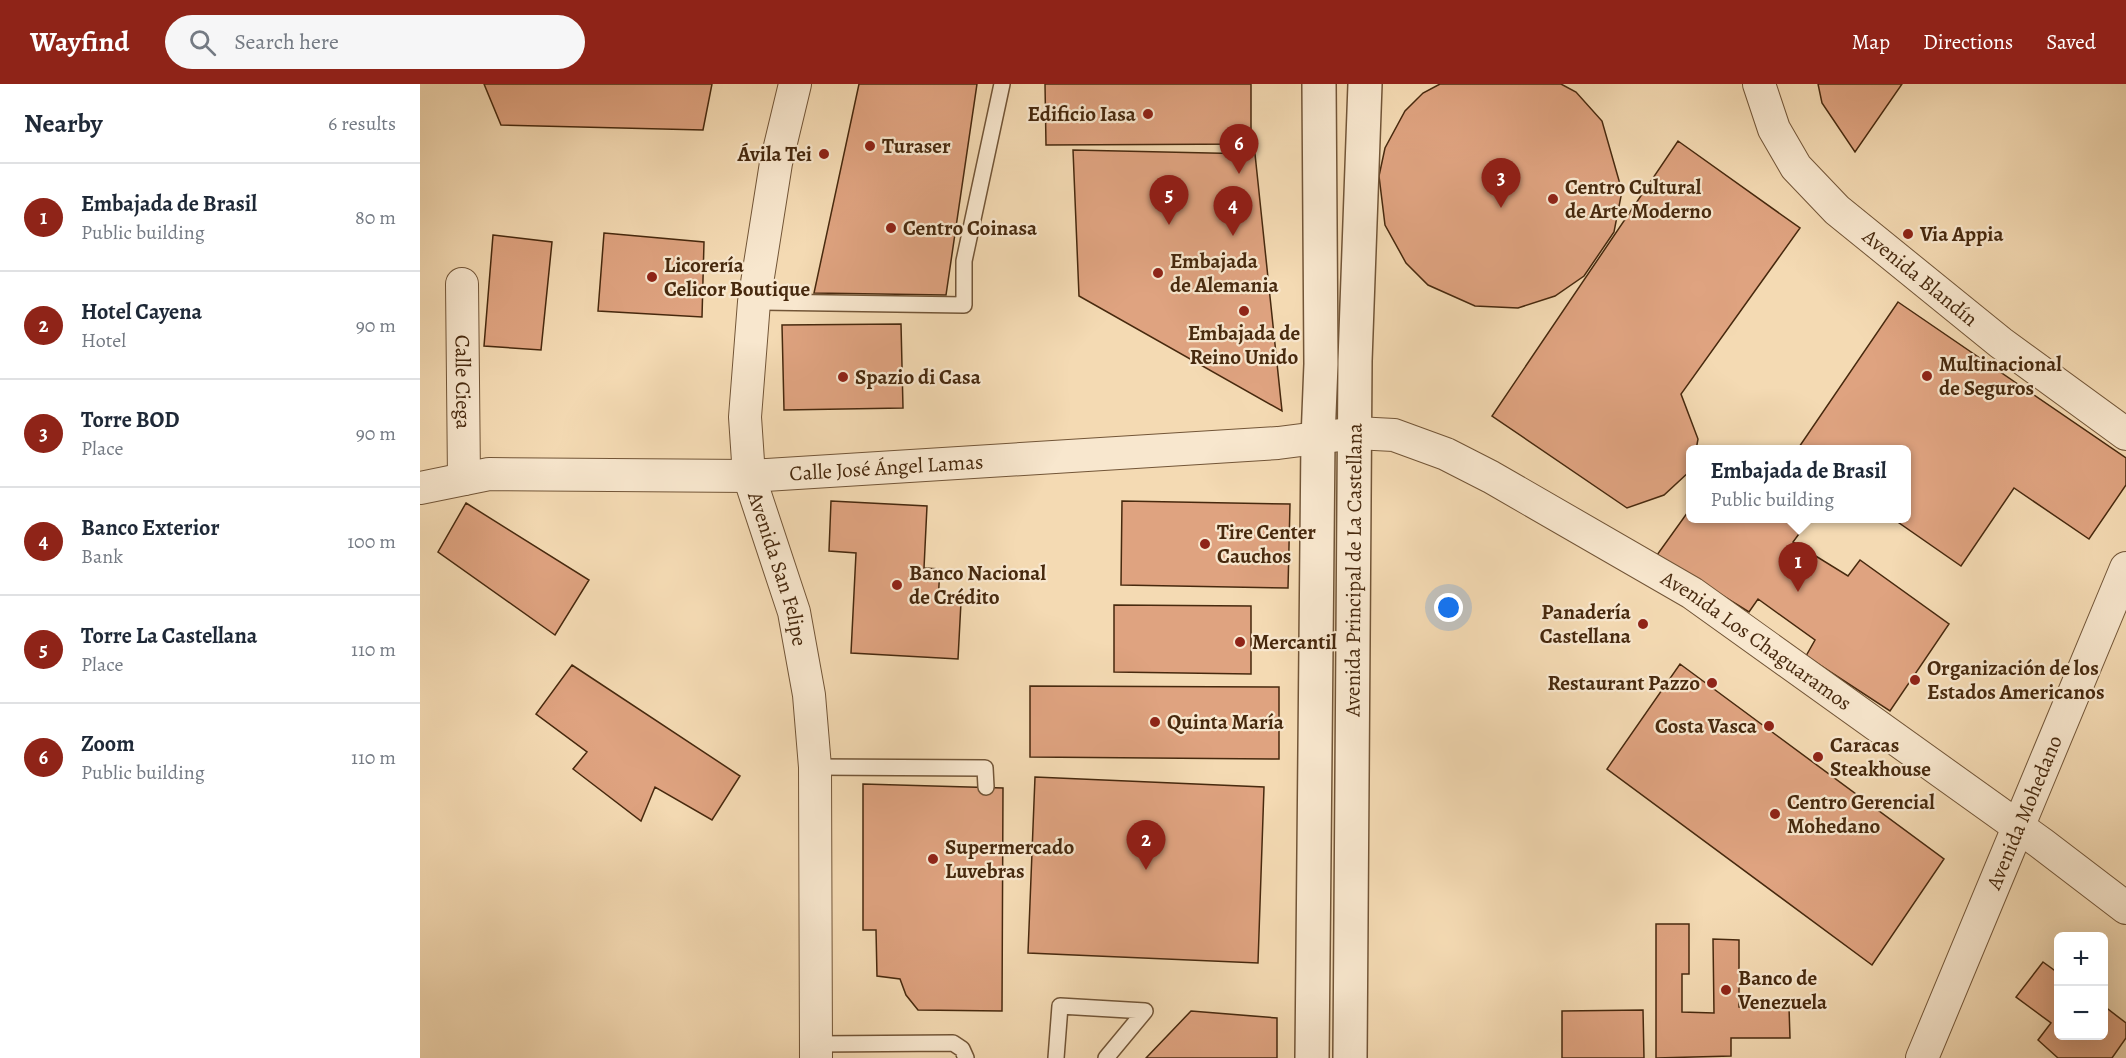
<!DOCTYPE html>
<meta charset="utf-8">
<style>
:root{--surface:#fff;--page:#f6f6f7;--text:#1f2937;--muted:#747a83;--line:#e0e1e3;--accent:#8f2418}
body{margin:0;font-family:Alegreya,serif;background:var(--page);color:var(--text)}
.controls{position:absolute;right:18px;bottom:18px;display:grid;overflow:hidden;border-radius:9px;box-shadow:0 6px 24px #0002}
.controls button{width:54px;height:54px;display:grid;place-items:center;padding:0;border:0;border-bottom:2px solid var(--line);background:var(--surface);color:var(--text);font:30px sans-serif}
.you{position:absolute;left:1029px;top:524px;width:21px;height:21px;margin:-15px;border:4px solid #fff;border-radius:50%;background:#1a73e8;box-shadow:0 0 0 9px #1a73e833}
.badge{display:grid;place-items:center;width:39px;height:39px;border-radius:50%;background:var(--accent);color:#fff;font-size:20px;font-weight:700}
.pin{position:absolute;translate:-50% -50px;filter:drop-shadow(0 2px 3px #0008)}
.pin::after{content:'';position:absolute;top:32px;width:21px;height:18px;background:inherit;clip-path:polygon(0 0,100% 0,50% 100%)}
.popup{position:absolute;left:1266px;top:361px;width:225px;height:78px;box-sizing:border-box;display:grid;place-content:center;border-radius:9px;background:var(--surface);filter:drop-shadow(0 2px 4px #0005);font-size:20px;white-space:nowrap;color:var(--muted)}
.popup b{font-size:22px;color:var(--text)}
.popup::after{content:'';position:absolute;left:50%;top:100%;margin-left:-12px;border:12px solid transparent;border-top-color:var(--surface)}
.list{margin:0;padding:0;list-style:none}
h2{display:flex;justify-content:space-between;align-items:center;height:78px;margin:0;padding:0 24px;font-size:26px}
h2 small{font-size:20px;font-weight:400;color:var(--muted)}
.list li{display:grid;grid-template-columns:39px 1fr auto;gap:18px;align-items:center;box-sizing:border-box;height:108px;padding:0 24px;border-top:2px solid var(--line)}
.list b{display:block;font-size:22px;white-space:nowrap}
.list p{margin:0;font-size:20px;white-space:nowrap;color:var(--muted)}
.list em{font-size:20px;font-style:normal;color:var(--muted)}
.icon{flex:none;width:33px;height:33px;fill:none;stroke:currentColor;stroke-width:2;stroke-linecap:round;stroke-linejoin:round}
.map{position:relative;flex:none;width:1706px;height:974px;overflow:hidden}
header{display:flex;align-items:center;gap:36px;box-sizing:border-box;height:84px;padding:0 30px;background:var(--accent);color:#fff}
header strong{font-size:28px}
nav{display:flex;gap:33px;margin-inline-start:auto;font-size:21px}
.search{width:420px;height:54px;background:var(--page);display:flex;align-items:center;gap:15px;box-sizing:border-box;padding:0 21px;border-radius:33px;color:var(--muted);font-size:22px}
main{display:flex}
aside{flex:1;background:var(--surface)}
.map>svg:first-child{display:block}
</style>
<header>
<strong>Wayfind</strong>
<div class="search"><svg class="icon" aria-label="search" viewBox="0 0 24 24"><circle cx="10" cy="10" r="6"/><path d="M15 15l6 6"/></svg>Search here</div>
<nav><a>Map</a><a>Directions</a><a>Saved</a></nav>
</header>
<main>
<aside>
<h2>Nearby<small>6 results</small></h2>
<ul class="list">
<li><span class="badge">1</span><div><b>Embajada de Brasil</b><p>Public building</p></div><em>80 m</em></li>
<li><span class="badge">2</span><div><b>Hotel Cayena</b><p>Hotel</p></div><em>90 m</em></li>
<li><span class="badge">3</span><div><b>Torre BOD</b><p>Place</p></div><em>90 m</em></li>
<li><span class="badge">4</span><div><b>Banco Exterior</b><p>Bank</p></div><em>100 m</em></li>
<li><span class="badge">5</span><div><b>Torre La Castellana</b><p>Place</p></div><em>110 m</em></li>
<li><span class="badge">6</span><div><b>Zoom</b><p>Public building</p></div><em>110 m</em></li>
</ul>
</aside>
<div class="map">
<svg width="1706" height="974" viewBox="0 0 1706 974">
<rect width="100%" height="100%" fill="#f4dab3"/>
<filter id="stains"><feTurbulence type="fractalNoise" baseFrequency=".00333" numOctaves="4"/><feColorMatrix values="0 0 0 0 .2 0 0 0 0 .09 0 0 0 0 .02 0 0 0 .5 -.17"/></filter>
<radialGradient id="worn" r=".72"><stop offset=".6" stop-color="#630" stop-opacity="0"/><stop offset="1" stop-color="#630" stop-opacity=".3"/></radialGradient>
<path fill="#dfa380" stroke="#47290e" stroke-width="1.5" d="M 64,0 L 292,0 L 283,46 L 81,41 Z
M 439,0 L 557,0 L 526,211 L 394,209 Z
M 625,0 L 831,0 L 831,60 L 626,61 Z
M 1020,0 L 1141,0 L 1156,8 L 1182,37 L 1202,107 L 1194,148 L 1164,192 L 1135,212 L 1098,224 L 1055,222 L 1008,201 L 986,179 L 965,141 L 959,92 L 965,64 L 985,27 L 1003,9 Z
M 1398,0 L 1482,0 L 1435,68 L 1402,19 Z
M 1258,57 L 1380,144 L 1261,310 L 1278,355 L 1276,366 L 1270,366 L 1270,387 L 1244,411 L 1207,424 L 1072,332 Z
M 653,66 L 835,70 L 862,327 L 659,212 Z
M 184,149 L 284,158 L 282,233 L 178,227 Z
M 73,151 L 132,158 L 121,266 L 64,262 Z
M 1478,218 L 1706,374 L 1706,401 L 1669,455 L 1594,404 L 1541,482 L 1472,434 L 1486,434 L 1486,366 L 1377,366 Z
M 481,240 L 483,324 L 364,326 L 362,241 Z
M 411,417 L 507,422 L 504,484 L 520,485 L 518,517 L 541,518 L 538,575 L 431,569 L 436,469 L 409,467 Z
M 702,417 L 870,420 L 868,504 L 701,501 Z
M 46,419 L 169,496 L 135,551 L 18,468 Z
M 1270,425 L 1270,434 L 1379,434 L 1387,439 L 1373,458 L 1428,492 L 1440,476 L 1529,540 L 1470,627 L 1386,572 L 1395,556 L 1338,515 L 1329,528 L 1237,471 Z
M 694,521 L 831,522 L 831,590 L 694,588 Z
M 1260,580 L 1524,775 L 1452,881 L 1187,685 Z
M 152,581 L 320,692 L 292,736 L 235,703 L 221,737 L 153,685 L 167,668 L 116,630 Z
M 610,602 L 859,603 L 859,675 L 610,673 Z
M 615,693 L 844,703 L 838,879 L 608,869 Z
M 443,700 L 583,704 L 582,927 L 498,926 L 486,911 L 480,895 L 457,892 L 456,846 L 443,846 Z
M 1236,840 L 1269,840 L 1269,890 L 1262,890 L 1262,928 L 1294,929 L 1293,855 L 1319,856 L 1319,923 L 1369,923 L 1370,954 L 1311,954 L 1311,972 L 1236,974 Z
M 1623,878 L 1638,889 L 1638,952 L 1684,952 L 1684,922 L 1706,939 L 1706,954 L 1692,974 L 1638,974 L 1618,956 L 1631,939 L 1596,913 Z
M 1223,926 L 1224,974 L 1142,974 L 1142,927 Z
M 771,927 L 857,934 L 857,974 L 726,974 Z"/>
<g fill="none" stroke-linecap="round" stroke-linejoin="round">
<g stroke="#725537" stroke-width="18">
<path id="service" d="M 334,218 L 544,221 L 544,177 L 582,0
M 395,683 L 565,684 L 566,703
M 396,960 L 533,959 L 542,965 L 546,974
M 636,974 L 640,922 L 725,927 L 686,974"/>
</g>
<g stroke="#725537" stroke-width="34">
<g id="minor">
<path id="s1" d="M 375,0 L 356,79 L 334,218 L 325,333 L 329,392 L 374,528 L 389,611 L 395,683 L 396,974"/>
<path id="s2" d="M 1339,0 L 1354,45 L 1376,83 L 1417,126 L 1581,259 L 1706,350"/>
<path id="s3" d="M 42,200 L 44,395"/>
<path id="s4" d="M 0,404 L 69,390 L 329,392 L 858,359 L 936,349 L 974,351 L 1026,370 L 1071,393 L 1272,509 L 1621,759 L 1706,824"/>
<path id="s5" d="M 1502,974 L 1706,484"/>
</g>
</g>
<g stroke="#725537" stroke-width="36">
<g id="tertiary">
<path d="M 892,974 L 898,355 L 901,280 L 899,0"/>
<path id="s6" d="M 930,974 L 935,277 L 945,0"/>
</g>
</g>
<use href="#service" stroke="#f8e7ce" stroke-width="15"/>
<use href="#minor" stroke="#f8e7ce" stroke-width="32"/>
<use href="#tertiary" stroke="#f8e7ce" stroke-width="33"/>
</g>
<g fill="#8f2418" stroke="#f8e7ce" stroke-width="2">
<circle cx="728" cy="30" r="6"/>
<circle cx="450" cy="62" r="6"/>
<circle cx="404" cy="70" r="6"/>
<circle cx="1133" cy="115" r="6"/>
<circle cx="471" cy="144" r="6"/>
<circle cx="1488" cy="150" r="6"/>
<circle cx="738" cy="189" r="6"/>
<circle cx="232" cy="193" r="6"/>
<circle cx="824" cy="227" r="6"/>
<circle cx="1507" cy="292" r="6"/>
<circle cx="423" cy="293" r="6"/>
<circle cx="785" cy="460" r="6"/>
<circle cx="477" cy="501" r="6"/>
<circle cx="1223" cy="540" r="6"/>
<circle cx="820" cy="558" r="6"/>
<circle cx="1495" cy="596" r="6"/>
<circle cx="1292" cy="599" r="6"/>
<circle cx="735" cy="638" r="6"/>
<circle cx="1349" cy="642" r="6"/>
<circle cx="1398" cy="673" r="6"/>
<circle cx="1355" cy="730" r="6"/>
<circle cx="513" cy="775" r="6"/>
<circle cx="1306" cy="906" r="6"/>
</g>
<g text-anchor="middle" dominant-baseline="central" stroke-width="4.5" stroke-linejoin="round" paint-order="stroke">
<g font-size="21" font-weight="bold" fill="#47290e" stroke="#f8e7ce" text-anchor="start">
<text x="716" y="30" text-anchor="end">Edificio Iasa</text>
<text x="462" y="62">Turaser</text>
<text x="392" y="70" text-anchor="end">Ávila Tei</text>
<text x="1145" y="103">Centro Cultural<tspan x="1145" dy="24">de Arte Moderno</tspan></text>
<text x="483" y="144">Centro Coinasa</text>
<text x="1500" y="150">Via Appia</text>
<text x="750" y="177">Embajada<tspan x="750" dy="24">de Alemania</tspan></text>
<text x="244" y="181">Licorería<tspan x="244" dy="24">Celicor Boutique</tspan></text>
<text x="824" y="249" text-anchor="middle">Embajada de<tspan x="824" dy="24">Reino Unido</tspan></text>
<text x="1519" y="280">Multinacional<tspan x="1519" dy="24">de Seguros</tspan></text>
<text x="435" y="293">Spazio di Casa</text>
<text x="797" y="448">Tire Center<tspan x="797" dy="24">Cauchos</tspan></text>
<text x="489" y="489">Banco Nacional<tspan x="489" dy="24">de Crédito</tspan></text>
<text x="1211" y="528" text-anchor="end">Panadería<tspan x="1211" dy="24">Castellana</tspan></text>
<text x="832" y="558">Mercantil</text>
<text x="1507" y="584">Organización de los<tspan x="1507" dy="24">Estados Americanos</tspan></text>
<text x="1280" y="599" text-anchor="end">Restaurant Pazzo</text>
<text x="747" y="638">Quinta María</text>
<text x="1337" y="642" text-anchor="end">Costa Vasca</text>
<text x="1410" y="661">Caracas<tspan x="1410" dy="24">Steakhouse</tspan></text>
<text x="1367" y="718">Centro Gerencial<tspan x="1367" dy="24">Mohedano</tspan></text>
<text x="525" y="763">Supermercado<tspan x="525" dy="24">Luvebras</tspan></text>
<text x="1318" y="894">Banco de<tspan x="1318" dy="24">Venezuela</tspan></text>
</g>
<g font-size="21" fill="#47290e" stroke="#f8e7ce">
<text stroke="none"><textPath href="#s2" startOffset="258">Avenida Blandín</textPath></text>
<text stroke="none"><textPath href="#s3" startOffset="98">Calle Ciega</textPath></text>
<text stroke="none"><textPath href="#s4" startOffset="468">Calle José Ángel Lamas</textPath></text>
<text stroke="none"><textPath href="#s1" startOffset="494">Avenida San Felipe</textPath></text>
<text stroke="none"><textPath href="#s6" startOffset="488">Avenida Principal de La Castellana</textPath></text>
<text stroke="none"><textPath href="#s4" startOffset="1395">Avenida Los Chaguaramos</textPath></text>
<text stroke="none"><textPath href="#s5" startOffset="266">Avenida Mohedano</textPath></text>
</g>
</g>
<rect width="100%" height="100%" filter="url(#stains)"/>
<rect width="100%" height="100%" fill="url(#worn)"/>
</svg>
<div class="controls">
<button>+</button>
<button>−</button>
</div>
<div class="you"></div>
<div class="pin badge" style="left:1378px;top:508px">1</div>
<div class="popup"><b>Embajada de Brasil</b>Public building</div>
<div class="pin badge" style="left:726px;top:786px">2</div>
<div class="pin badge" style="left:1081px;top:124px">3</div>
<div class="pin badge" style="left:813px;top:152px">4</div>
<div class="pin badge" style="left:749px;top:141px">5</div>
<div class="pin badge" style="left:819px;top:90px">6</div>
</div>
</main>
